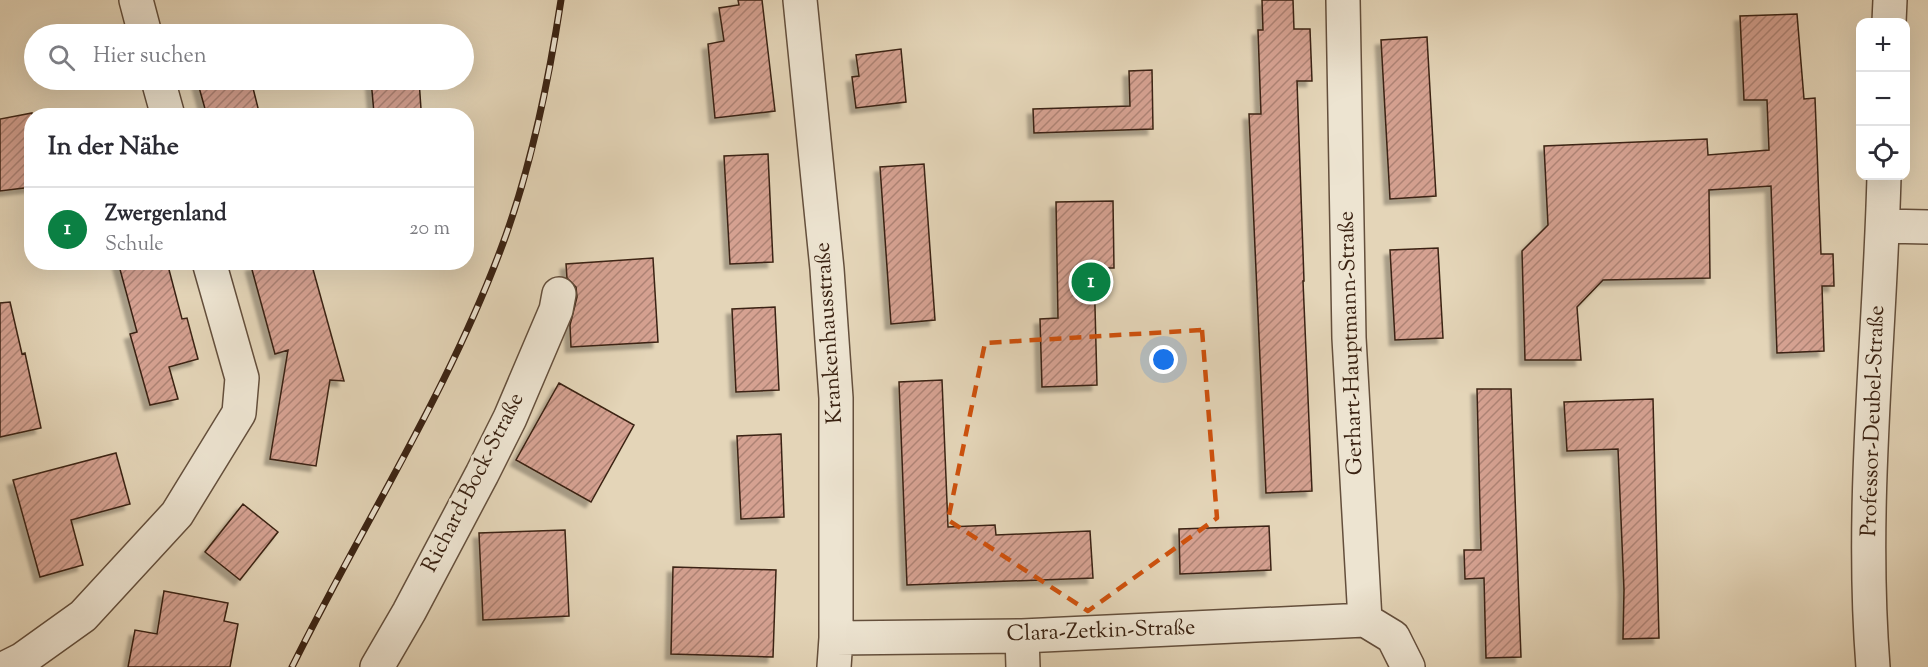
<!DOCTYPE html>
<html lang="de">
<meta charset="utf-8">
<style>
:root{--surface:#fff;--page:#f2f2f3;--text:#2b2b33;--muted:#7c7c81;--line:#e1e1e2;--accent:#0b8043}
body{margin:0;font-family:"Sorts Mill Goudy",serif;background:var(--page);color:var(--text)}
.controls{position:absolute;right:18px;top:18px;display:grid;overflow:hidden;border-radius:12px;box-shadow:0 6px 24px #0002}
.controls button{width:54px;height:54px;display:grid;place-items:center;padding:0;border:0;border-bottom:2px solid var(--line);background:var(--surface);color:var(--text);font:30px sans-serif}
.you{position:absolute;left:1164px;top:360px;width:21px;height:21px;margin:-15px;border:4px solid #fff;border-radius:50%;background:#1a73e8;box-shadow:0 0 0 9px #1a73e833}
.badge{display:grid;place-items:center;width:39px;height:39px;border-radius:50%;background:var(--accent);color:#fff;font-size:20px;font-weight:700}
.pin{position:absolute;translate:-50% -50%;border:3px solid #fff;box-shadow:0 2px 6px #0006}
.list{margin:0;padding:0;list-style:none}
h2{display:flex;justify-content:space-between;align-items:center;height:78px;margin:0;padding:0 24px;font-size:26px}
h2 small{font-size:20px;font-weight:400;color:var(--muted)}
.list li{display:grid;grid-template-columns:39px 1fr auto;gap:18px;align-items:center;box-sizing:border-box;height:84px;padding:0 24px;border-top:2px solid var(--line)}
.list b{display:block;font-size:22px;white-space:nowrap}
.list p{margin:0;font-size:20px;white-space:nowrap;color:var(--muted)}
.list em{font-size:20px;font-style:normal;color:var(--muted)}
.icon{flex:none;width:33px;height:33px;fill:none;stroke:currentColor;stroke-width:2;stroke-linecap:round;stroke-linejoin:round}
.map{position:relative;flex:none;width:1928px;height:667px;overflow:hidden}
.search{position:absolute;background:var(--surface);box-shadow:0 6px 24px #0002;left:24px;top:24px;width:450px;height:66px;display:flex;align-items:center;gap:15px;box-sizing:border-box;padding:0 21px;border-radius:33px;color:var(--muted);font-size:22px}
.panel{position:absolute;background:var(--surface);box-shadow:0 6px 24px #0002;left:24px;top:108px;width:450px;height:162px;border-radius:24px}
.map>svg:first-child{display:block}
</style>
<div class="map">
<svg width="1928" height="667" viewBox="0 0 1928 667">
<defs>
<pattern id="building-hatch" width="6" height="6" patternUnits="userSpaceOnUse" patternTransform="scale(1.5)"><rect width="6" height="6" fill="#d5a191"/><path d="M-1 1l2-2M0 6l6-6M5 7l2-2" fill="none" stroke="#ae8375"/></pattern>
<filter id="shadow"><feDropShadow dx="-5.5" dy="5.5" stdDeviation="1.5" flood-color="#0004"/></filter>
</defs>
<rect width="100%" height="100%" fill="#e4d5b8"/>
<filter id="stains"><feTurbulence type="fractalNoise" baseFrequency=".00333" numOctaves="4"/><feColorMatrix values="0 0 0 0 .2 0 0 0 0 .09 0 0 0 0 .02 0 0 0 .5 -.17"/></filter>
<radialGradient id="worn" r=".72"><stop offset=".6" stop-color="#630" stop-opacity="0"/><stop offset="1" stop-color="#630" stop-opacity=".3"/></radialGradient>
<path fill="url(#building-hatch)" stroke="#3a2212" stroke-width="1.5" filter="url(#shadow)" d="M 738,0 L 762,0 L 775,111 L 715,118 L 708,44 L 724,41 L 719,8 L 739,5 Z
M 1262,0 L 1293,0 L 1294,29 L 1310,29 L 1312,81 L 1297,81 L 1304,281 L 1303,281 L 1312,491 L 1266,493 L 1249,114 L 1261,114 L 1258,30 L 1263,30 Z
M 1797,14 L 1804,99 L 1815,98 L 1821,254 L 1833,254 L 1834,286 L 1822,286 L 1824,351 L 1777,353 L 1771,186 L 1709,190 L 1710,278 L 1603,280 L 1577,307 L 1581,360 L 1525,360 L 1522,251 L 1548,225 L 1544,146 L 1707,139 L 1708,155 L 1769,150 L 1767,100 L 1744,100 L 1740,16 Z
M 1427,37 L 1436,196 L 1390,199 L 1381,40 Z
M 901,49 L 906,102 L 856,108 L 852,77 L 859,76 L 856,55 Z
M 1152,70 L 1153,129 L 1034,133 L 1033,109 L 1130,106 L 1129,71 Z
M 197,80 L 251,80 L 260,116 L 207,116 Z
M 371,80 L 419,80 L 421,109 L 374,113 Z
M 32,113 L 32,187 L 0,191 L 0,119 Z
M 768,154 L 773,262 L 730,264 L 724,156 Z
M 924,164 L 935,320 L 891,324 L 880,167 Z
M 1113,201 L 1114,268 L 1094,268 L 1097,385 L 1042,387 L 1040,319 L 1058,318 L 1056,202 Z
M 1438,248 L 1443,338 L 1395,340 L 1390,250 Z
M 653,258 L 658,342 L 571,347 L 570,325 L 577,297 L 576,287 L 567,278 L 566,264 Z
M 118,262 L 167,262 L 182,319 L 187,318 L 198,359 L 169,367 L 178,399 L 150,405 L 130,334 L 137,332 Z
M 265,262 L 311,262 L 344,381 L 330,380 L 316,466 L 270,459 L 288,350 L 275,354 L 251,266 Z
M 10,302 L 22,354 L 25,353 L 41,428 L 0,437 L 0,303 Z
M 775,307 L 779,390 L 736,392 L 732,309 Z
M 942,380 L 948,527 L 995,525 L 996,535 L 1090,531 L 1093,578 L 907,585 L 899,382 Z
M 559,383 L 634,425 L 591,502 L 516,460 Z
M 1477,389 L 1511,389 L 1521,657 L 1486,658 L 1484,578 L 1465,579 L 1464,550 L 1481,550 Z
M 1653,399 L 1659,638 L 1623,639 L 1624,590 L 1618,449 L 1567,451 L 1564,402 Z
M 781,434 L 784,517 L 741,519 L 737,436 Z
M 116,453 L 130,504 L 71,520 L 83,565 L 40,577 L 13,480 Z
M 243,504 L 278,532 L 240,580 L 205,552 Z
M 1269,526 L 1271,570 L 1180,574 L 1179,529 Z
M 565,530 L 569,616 L 483,620 L 479,533 Z
M 673,567 L 776,570 L 773,657 L 671,654 Z
M 164,591 L 228,603 L 224,621 L 238,624 L 230,667 L 128,667 L 135,630 L 157,634 Z"/>
<g fill="none" stroke-linecap="round" stroke-linejoin="round">
<g stroke="#644f3c" stroke-width="36">
<path id="minor" d="M 136,0 L 145,34
M 800,0 L 827,269 L 836,398 L 836,638 L 834,667
M 1343,0 L 1349,338 L 1365,620 L 1393,637 L 1408,667
M 1889,22 L 1890,0
M 158,80 L 168,116
M 1883,226 L 1928,227
M 1022,636 L 1023,667
M 836,638 L 1022,636 L 1365,620
M 7,667 L 23,659 L 83,616 L 177,514 L 239,413 L 242,378 L 209,262
M 377,667 L 409,612 L 482,474 L 510,418 L 556,310 L 559,294
M 1873,667 C 1860,503 1880,339 1884,176"/>
</g>
<use href="#minor" stroke="#ede4d1" stroke-width="33"/>
<g stroke="#3a2212" stroke-width="7">
<path id="rail" d="M 292,667 C 363,523 452,386 506,235 C 533,159 549,79 561,0"/>
</g>
<use href="#rail" stroke="#ede4d1" stroke-width="4.5" stroke-dasharray="14" stroke-linecap="butt"/>
</g>
<path fill="none" stroke="#ce510d" stroke-width="4.5" stroke-dasharray="12 8" stroke-linejoin="round" d="M 1202,330 L 1217,518 L 1088,611 L 948,520 L 985,343 Z"/>
<g text-anchor="middle" dominant-baseline="central" stroke-width="6" stroke-linejoin="round" paint-order="stroke">
<g font-size="22" fill="#3a2212" stroke="#ede4d1">
<text transform="translate(830 333) rotate(-94)">Krankenhausstraße</text>
<text transform="translate(1352 343) rotate(-92)">Gerhart-Hauptmann-Straße</text>
<text transform="translate(1874 421) rotate(-88)">Professor-Deubel-Straße</text>
<text transform="translate(474 483) rotate(-63)">Richard-Bock-Straße</text>
<text transform="translate(1101 632) rotate(-2)">Clara-Zetkin-Straße</text>
</g>
</g>
<rect width="100%" height="100%" filter="url(#stains)"/>
<rect width="100%" height="100%" fill="url(#worn)"/>
</svg>
<div class="controls">
<button>+</button>
<button>−</button>
<button><svg class="icon" aria-label="locate" viewBox="0 0 24 24"><circle cx="12" cy="12" r="6"/><path d="M12 2v4M12 18v4M2 12h4M18 12h4"/></svg></button>
</div>
<div class="you"></div>
<div class="pin badge" style="left:1091px;top:282px">1</div>
<div class="search"><svg class="icon" aria-label="search" viewBox="0 0 24 24"><circle cx="10" cy="10" r="6"/><path d="M15 15l6 6"/></svg>Hier suchen</div>
<section class="panel">
<h2>In der Nähe<small></small></h2>
<ul class="list">
<li><span class="badge">1</span><div><b>Zwergenland</b><p>Schule</p></div><em>20 m</em></li>
</ul>
</section>
</div>
